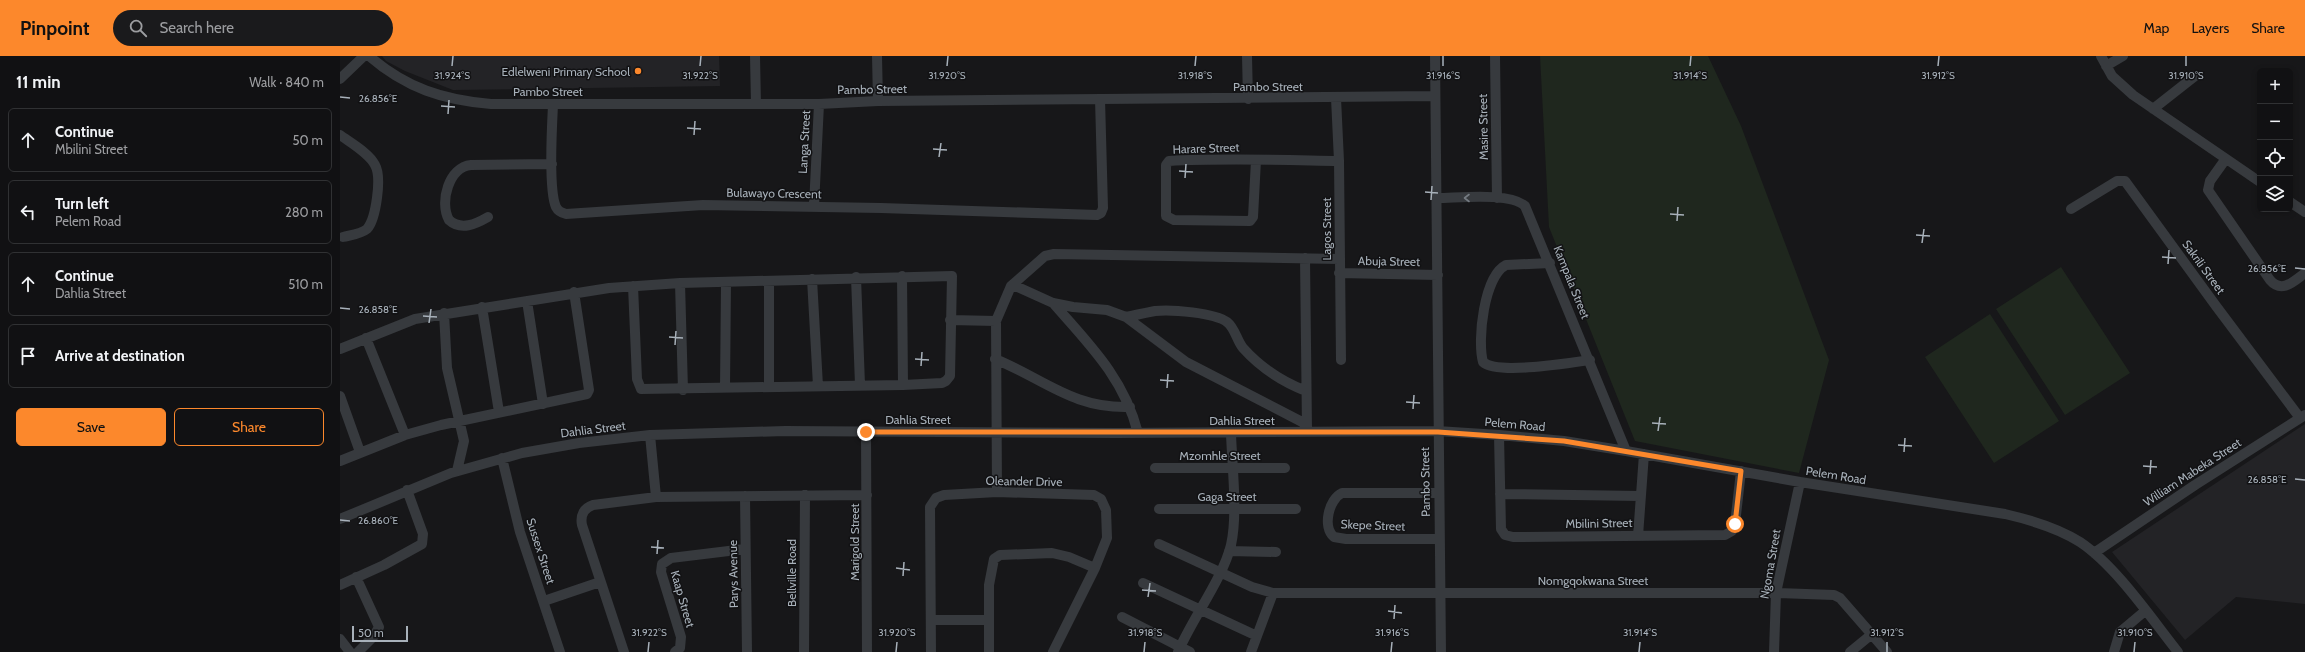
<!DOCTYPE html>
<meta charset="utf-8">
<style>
:root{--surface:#111113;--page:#1a1a1c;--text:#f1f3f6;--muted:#9c9da0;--line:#303133;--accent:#fc882c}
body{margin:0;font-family:Cabin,sans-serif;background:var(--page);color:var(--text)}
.controls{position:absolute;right:12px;top:12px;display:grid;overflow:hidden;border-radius:6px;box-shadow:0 2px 6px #0003}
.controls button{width:36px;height:36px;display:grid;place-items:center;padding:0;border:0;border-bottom:1px solid var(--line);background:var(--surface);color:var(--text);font:20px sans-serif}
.scale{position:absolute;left:12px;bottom:10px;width:56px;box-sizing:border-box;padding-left:4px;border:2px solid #a8b1ba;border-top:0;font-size:11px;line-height:14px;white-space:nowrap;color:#a8b1ba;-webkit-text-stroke:3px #121214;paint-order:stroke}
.stop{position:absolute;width:12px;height:12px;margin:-9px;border:3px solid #fc882c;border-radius:50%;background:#fff}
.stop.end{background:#fc882c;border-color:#fff;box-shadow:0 1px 4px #0008}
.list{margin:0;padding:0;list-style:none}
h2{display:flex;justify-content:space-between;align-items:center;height:52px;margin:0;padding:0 16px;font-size:17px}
h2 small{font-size:13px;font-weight:400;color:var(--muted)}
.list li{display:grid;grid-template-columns:26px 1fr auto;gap:12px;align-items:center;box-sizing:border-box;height:64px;margin:0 8px 8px;padding:0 8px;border:1px solid var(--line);border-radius:6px}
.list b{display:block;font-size:15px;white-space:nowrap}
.list p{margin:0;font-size:13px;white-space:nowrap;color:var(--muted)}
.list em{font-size:13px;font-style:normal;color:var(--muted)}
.actions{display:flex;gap:8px;padding:12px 16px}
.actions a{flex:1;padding:9px 0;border:1px solid var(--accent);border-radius:6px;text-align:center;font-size:14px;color:var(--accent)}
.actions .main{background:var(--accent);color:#111}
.icon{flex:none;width:22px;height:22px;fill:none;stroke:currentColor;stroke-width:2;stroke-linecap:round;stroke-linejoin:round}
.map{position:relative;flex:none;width:1965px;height:596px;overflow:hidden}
header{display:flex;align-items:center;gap:24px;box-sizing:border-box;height:56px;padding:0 20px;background:var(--accent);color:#111}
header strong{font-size:19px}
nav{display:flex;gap:22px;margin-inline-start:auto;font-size:14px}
.search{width:280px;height:36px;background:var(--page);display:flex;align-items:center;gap:10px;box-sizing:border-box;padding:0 14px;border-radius:22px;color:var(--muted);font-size:15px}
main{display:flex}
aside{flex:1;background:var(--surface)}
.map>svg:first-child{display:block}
</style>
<header>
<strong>Pinpoint</strong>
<div class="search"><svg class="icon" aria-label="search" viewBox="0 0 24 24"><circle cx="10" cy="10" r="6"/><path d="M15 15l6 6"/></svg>Search here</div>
<nav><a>Map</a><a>Layers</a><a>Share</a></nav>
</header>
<main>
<aside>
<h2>11 min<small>Walk · 840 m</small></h2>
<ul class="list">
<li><svg class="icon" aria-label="ahead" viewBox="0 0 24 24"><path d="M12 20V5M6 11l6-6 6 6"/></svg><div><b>Continue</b><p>Mbilini Street</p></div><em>50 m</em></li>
<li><svg class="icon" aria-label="left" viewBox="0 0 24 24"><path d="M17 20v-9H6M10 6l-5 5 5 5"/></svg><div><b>Turn left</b><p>Pelem Road</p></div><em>280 m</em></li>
<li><svg class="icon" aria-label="ahead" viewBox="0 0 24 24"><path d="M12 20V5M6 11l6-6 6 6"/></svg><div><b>Continue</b><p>Dahlia Street</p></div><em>510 m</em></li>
<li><svg class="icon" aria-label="arrive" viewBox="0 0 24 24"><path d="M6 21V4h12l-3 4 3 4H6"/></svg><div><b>Arrive at destination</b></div></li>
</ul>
<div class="actions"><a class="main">Save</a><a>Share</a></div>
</aside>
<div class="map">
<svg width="1965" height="596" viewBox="0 0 1965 596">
<rect width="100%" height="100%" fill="#171719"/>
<path fill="#232326" d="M 42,0 L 379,0 L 380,30 L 113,34 L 65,15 L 46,5 Z
M 1965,368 L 1965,548 L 1896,541 L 1845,584 L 1772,496 Z"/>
<path fill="#1f271e" d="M 1200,0 L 1368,0 L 1401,70 L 1489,304 L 1459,417 L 1295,385 L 1209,171 Z
M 1721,211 L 1790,317 L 1725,359 L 1656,253 Z
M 1650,258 L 1719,365 L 1654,407 L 1585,301 Z"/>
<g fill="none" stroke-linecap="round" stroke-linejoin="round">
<path stroke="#373a3e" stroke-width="10" d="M 29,0 C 66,32 103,44 151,48 L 479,48 L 538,45 L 1095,40
M 415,0 L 416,48
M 537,0 L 538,45
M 907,0 L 908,43
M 1095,0 L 1101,596
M 1155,0 L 1157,142
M 1761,0 L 1772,20 L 1793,39 L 1920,126
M 1766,10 L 1783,0
M 0,23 L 24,0
M 996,42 L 999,105 L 1001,304
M 213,49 C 212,70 208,134 216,151 C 218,155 222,157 226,158 L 363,149 L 541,152 L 757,159 L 761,157 L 763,152 L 760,43
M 1813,53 L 1855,20
M 0,79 C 11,87 29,97 35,109 C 42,121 36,163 27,173 C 21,178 11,179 3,181
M 916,104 L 913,161 L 910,165 L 834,164 L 826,160 L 826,109 L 829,105 C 885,102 942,104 999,105
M 1885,104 L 1870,125 L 1868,134 L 1930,224 C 1942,238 1954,225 1965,217
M 1098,142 C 1118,142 1170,136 1185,150 L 1286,395
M 1950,146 L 1965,156
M 474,150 L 479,48
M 1731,153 L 1777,125 L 1785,125 L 1876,250 L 1960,362
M 148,161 C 136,168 121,175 109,164 C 99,146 109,111 131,109 L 212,108
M 965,202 L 967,374
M 1210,207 L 1166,209 C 1144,220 1137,284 1143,306 C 1157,319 1229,307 1250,304
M 999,217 L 1098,219
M 562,220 L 563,329
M 516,221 L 520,329
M 472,223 L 478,330
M 340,227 L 343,334
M 673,229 L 713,247 L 733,251 L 767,254 L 786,261 L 846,306 L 966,368
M 187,245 L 203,348
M 713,247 C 749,288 784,322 798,377
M 142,251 L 159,356
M 104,257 L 107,312 L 124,385 L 117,415
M 786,261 C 795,259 805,257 815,255 C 831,253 875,257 887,266 C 895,272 897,285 903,292 C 920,311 943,326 966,335
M 610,264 L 656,265
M 26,282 L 65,379
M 0,293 L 75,263 L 269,232 L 340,227 L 612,220 L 610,320 L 606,325 L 602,327 L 563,329 L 301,333 L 297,323 L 293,230
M 655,303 C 704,323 733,353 790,351
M 429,331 L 429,226
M 385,332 L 386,227
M 0,340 L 20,396
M 526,376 L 527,596
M 310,379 L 316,441
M 1159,379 L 1161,473 L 1165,479 L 1173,481 L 1385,479 L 1392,475 L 1395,468 L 1401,415
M 162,402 L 180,476 L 220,596
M 0,405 L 65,379 L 101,369 L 247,338 L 249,334 L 234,236
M 815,412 L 945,412
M 657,436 L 656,265 L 671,230 L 705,200 L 714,198 L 999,203
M 1099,437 L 1002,437 C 989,443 982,471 994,481 L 1006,483 L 1099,483
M 1160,438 L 1300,440
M 405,440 L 407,596
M 819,453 L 956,453
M 0,463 L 111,417 L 182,397 L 239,387 L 310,379 L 445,375 L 777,377 L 1097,375 L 1159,379 L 1224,385 L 1286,395 L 1460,426 L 1665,458 C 1691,464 1718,472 1740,486 C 1776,510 1811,562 1838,596
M 1298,480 L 1304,398
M 819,488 L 912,531 L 933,537 L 1436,537 L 1494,539 L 1500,542 L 1547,596
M 889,495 L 936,496
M 1754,497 L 1855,429 L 1965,359
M 16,521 L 39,571 L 34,580 L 18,596
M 803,527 L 917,580
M 0,529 L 44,509 L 82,488 L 83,478 L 67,434
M 204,545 L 260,526
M 782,561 L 850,596
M 591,564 L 648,564
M 0,583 L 10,596
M 284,596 L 242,469 C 240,459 244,452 253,449 L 316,441 L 527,439
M 335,596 L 340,592 L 341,581 L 321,516 L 322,508 L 331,502 L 405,493
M 464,596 L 465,439
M 591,596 L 590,451 L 596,442 L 604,439 L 657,436 L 754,439 L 761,443 L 766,454 L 767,482 L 755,512 L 713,596
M 649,596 L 649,529 L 654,503 L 660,499 L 712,497 L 729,501 L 755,512
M 838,596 C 852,563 883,522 891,489 C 898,458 892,410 891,377
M 911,596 L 933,537
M 1434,596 L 1436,537 L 1460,426
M 1510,596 L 1532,578
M 1774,596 L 1780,576 L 1805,555"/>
</g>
<defs><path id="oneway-chevron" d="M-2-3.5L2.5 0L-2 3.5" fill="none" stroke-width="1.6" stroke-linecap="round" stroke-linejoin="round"/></defs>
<use stroke="#757b82" href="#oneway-chevron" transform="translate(1127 142) rotate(-180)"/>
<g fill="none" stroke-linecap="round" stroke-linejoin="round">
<path stroke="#fc882c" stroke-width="5" d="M 526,376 L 1098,376 L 1224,385 L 1401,415 L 1395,468"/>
</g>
<path fill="none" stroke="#a8b1ba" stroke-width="1.5" d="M 112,10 L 113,0M 360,10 L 361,0M 607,10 L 608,0M 855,10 L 856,0M 1103,10 L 1103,0M 1350,10 L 1351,0M 1598,10 L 1599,0M 1846,10 L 1846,0M 0,41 L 10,42M 101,50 L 115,51M 108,58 L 109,44M 347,72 L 361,73M 354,79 L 355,65M 593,93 L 607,94M 599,101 L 601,87M 839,115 L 853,116M 845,122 L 846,108M 1085,136 L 1098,137M 1091,144 L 1092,130M 1330,158 L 1344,159M 1337,165 L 1338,151M 1576,179 L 1590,180M 1582,187 L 1584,173M 1822,201 L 1836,202M 1828,208 L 1829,194M 1955,212 L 1965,213M 0,252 L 10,253M 83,260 L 97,261M 89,267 L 91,253M 329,281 L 343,282M 335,289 L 336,275M 575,303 L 589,304M 581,310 L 582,296M 820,324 L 834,325M 827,332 L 828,318M 1066,346 L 1080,347M 1073,353 L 1074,339M 1312,367 L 1326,368M 1318,375 L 1320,361M 1558,389 L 1572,390M 1564,396 L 1565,382M 1803,410 L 1817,411M 1810,418 L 1811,404M 1955,423 L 1965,424M 0,464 L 10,465M 311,491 L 324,492M 317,498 L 318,484M 556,512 L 570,514M 563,520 L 564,506M 802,534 L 816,535M 808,541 L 810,527M 1048,555 L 1062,557M 1054,563 L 1055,549M 308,596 L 309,586M 556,596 L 557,586M 804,596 L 805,586M 1051,596 L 1052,586M 1299,596 L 1300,586M 1547,596 L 1547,586M 1794,596 L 1795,586"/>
<circle fill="#fc882c" stroke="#121214" stroke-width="1.5" cx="298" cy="15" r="4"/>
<g text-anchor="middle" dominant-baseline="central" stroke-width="3" stroke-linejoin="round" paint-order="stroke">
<g font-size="12" fill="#a8b1ba" stroke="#121214" text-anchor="end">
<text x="290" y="15">Edlelweni Primary School</text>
</g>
<g font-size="12" fill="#a8b1ba" stroke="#121214">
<text x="928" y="30">Pambo Street</text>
<text transform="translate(532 33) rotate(-1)">Pambo Street</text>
<text x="208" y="35">Pambo Street</text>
<text transform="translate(1143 71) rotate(-91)">Masire Street</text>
<text transform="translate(464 86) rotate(-87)">Langa Street</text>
<text transform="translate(866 92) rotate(-2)">Harare Street</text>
<text transform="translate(434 137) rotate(1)">Bulawayo Crescent</text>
<text transform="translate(986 173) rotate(-90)">Lagos Street</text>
<text transform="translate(1049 205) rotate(1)">Abuja Street</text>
<text transform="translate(1864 211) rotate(54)">Sakrili Street</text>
<text transform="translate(1232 226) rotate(68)">Kampala Street</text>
<text x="578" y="363">Dahlia Street</text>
<text x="902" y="364">Dahlia Street</text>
<text transform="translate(1175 368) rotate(5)">Pelem Road</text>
<text transform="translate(253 373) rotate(-7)">Dahlia Street</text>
<text x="880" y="399">Mzomhle Street</text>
<text transform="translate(1852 416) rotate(-33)">William Mabeka Street</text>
<text transform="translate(1496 419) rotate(9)">Pelem Road</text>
<text transform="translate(684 425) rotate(1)">Oleander Drive</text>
<text transform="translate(1085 426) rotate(-91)">Pambo Street</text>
<text x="887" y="440">Gaga Street</text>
<text transform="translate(1259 467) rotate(-1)">Mbilini Street</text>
<text transform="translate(1033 469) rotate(2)">Skepe Street</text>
<text transform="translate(514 486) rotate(-90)">Marigold Street</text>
<text transform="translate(201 495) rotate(72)">Sussex Street</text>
<text transform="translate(1430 508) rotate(-80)">Ngoma Street</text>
<text transform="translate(451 517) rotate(-90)">Bellville Road</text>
<text transform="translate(393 518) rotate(-91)">Parys Avenue</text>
<text x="1253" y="524">Nomgqokwana Street</text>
<text transform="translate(343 543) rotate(74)">Kaap Street</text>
</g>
</g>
<g font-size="10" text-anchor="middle" fill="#a8b1ba" stroke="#121214" stroke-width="3" stroke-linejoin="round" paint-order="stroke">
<text x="112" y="23">31.924°S</text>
<text x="360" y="23">31.922°S</text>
<text x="607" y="23">31.920°S</text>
<text x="855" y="23">31.918°S</text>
<text x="1103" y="23">31.916°S</text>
<text x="1350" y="23">31.914°S</text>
<text x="1598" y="23">31.912°S</text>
<text x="1846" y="23">31.910°S</text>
<text x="38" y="46">26.856°E</text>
<text x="1927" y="216">26.856°E</text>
<text x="38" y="257">26.858°E</text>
<text x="1927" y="427">26.858°E</text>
<text x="38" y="468">26.860°E</text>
<text x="309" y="580">31.922°S</text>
<text x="557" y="580">31.920°S</text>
<text x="805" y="580">31.918°S</text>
<text x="1052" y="580">31.916°S</text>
<text x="1300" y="580">31.914°S</text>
<text x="1547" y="580">31.912°S</text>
<text x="1795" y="580">31.910°S</text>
</g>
</svg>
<div class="controls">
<button>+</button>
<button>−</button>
<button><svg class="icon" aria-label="locate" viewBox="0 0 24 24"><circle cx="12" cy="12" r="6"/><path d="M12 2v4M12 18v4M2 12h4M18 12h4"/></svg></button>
<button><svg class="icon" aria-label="layers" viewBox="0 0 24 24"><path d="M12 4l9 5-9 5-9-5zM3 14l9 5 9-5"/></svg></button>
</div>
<div class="scale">50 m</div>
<div class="stop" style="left:1395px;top:468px"></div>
<div class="stop end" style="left:526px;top:376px"></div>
</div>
</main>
